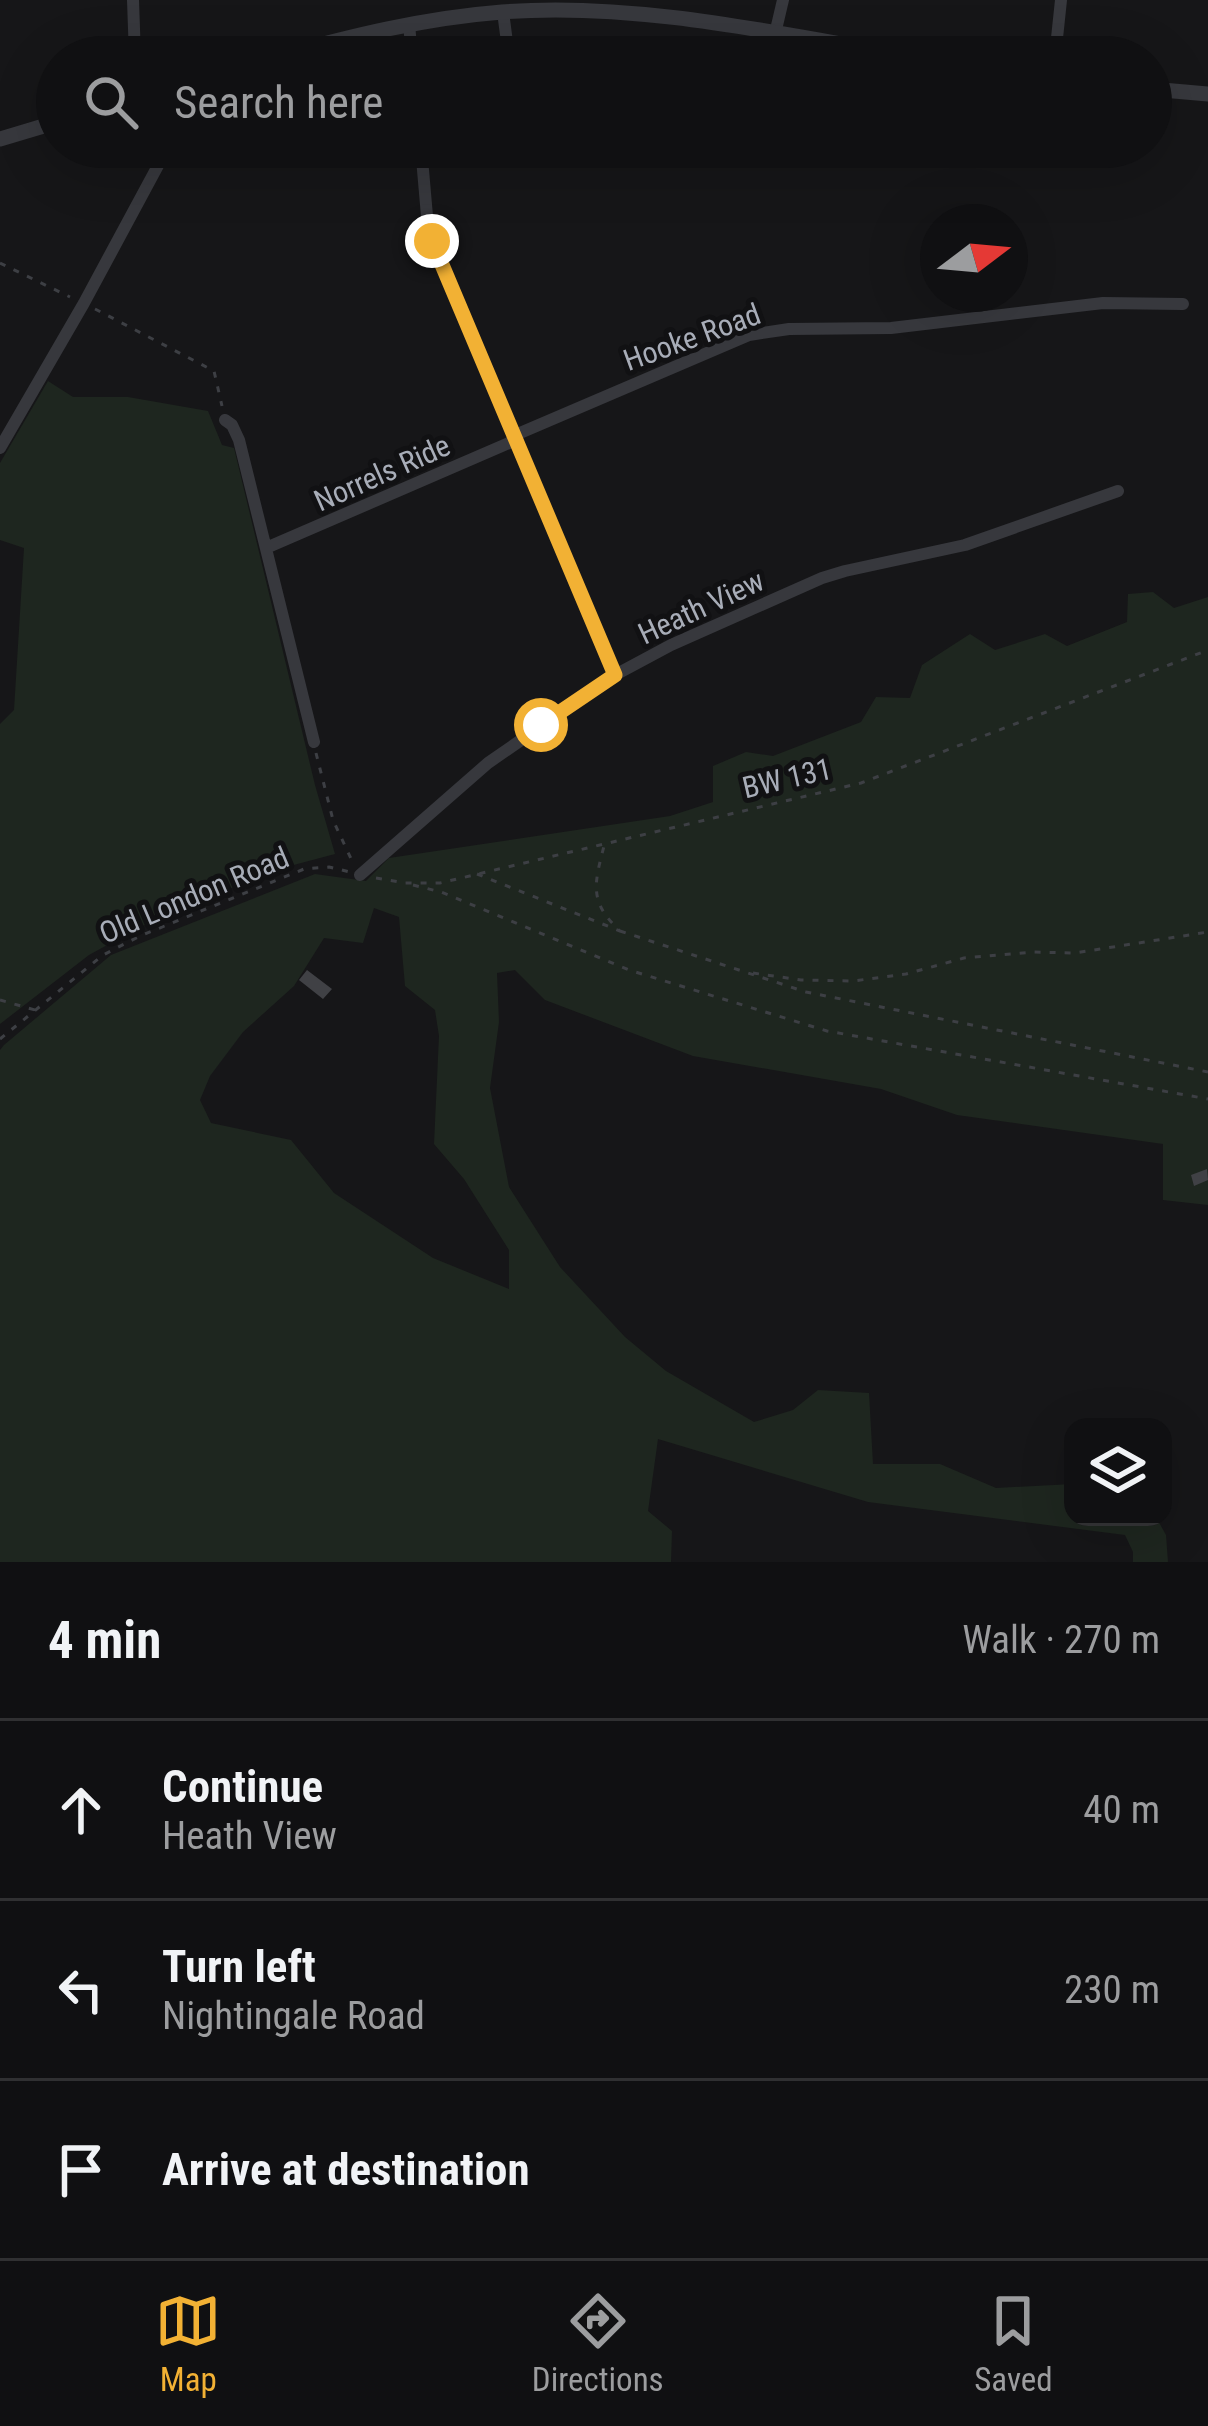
<!DOCTYPE html>
<meta charset="utf-8">
<style>
:root{--surface:#101012;--page:#1e1e20;--text:#f1f3f6;--muted:#9c9d9f;--line:#303032;--accent:#f2b134}
body{margin:0;font-family:"Roboto Condensed",sans-serif;background:var(--page);color:var(--text)}
.controls{position:absolute;right:36px;bottom:36px;display:grid;overflow:hidden;border-radius:24px;box-shadow:0 12px 48px #0002}
.controls button{width:108px;height:108px;display:grid;place-items:center;padding:0;border:0;border-bottom:3px solid var(--line);background:var(--surface);color:var(--text);font:60px sans-serif}
.compass{position:absolute;left:920px;top:204px;width:108px;height:108px;border-radius:50%;background:var(--surface);box-shadow:0 12px 48px #0002;rotate:74deg}
.stop{position:absolute;width:36px;height:36px;margin:-27px;border:9px solid #f2b134;border-radius:50%;background:#fff}
.stop.end{background:#f2b134;border-color:#fff;box-shadow:0 3px 12px #0008}
.list{margin:0;padding:0;list-style:none}
h2{display:flex;justify-content:space-between;align-items:center;height:156px;margin:0;padding:0 48px;font-size:51px}
h2 small{font-size:39px;font-weight:400;color:var(--muted)}
.list li{display:grid;grid-template-columns:78px 1fr auto;gap:36px;align-items:center;box-sizing:border-box;height:180px;padding:0 48px;border-top:3px solid var(--line)}
.list b{display:block;font-size:45px;white-space:nowrap}
.list p{margin:0;font-size:39px;white-space:nowrap;color:var(--muted)}
.list em{font-size:39px;font-style:normal;color:var(--muted)}
.icon{flex:none;width:66px;height:66px;fill:none;stroke:currentColor;stroke-width:2;stroke-linecap:round;stroke-linejoin:round}
.map{position:relative;flex:none;width:1208px;height:1562px;overflow:hidden}
.search{position:absolute;background:var(--surface);box-shadow:0 12px 48px #0002;left:36px;right:36px;top:36px;height:132px;display:flex;align-items:center;gap:30px;box-sizing:border-box;padding:0 42px;border-radius:66px;color:var(--muted);font-size:45px}
.sheet{height:696px;background:var(--surface)}
nav{display:flex;justify-content:space-around;align-items:center;box-sizing:border-box;height:168px;border-top:3px solid var(--line);background:var(--surface);font-size:33px;color:var(--muted)}
nav a{display:grid;justify-items:center;gap:6px}
nav .on{color:var(--accent)}
.map>svg:first-child{display:block}
</style>
<div class="map">
<svg width="1208" height="1562" viewBox="0 0 1208 1562">
<rect width="100%" height="100%" fill="#161618"/>
<path fill="#1e261f" fill-rule="evenodd" d="M 48,381 L 73,397 L 128,397 L 208,411 L 222,445 L 234,448 L 315,785 L 335,854 L 271,871 L 140,927 L 89,955 L 0,1024 L 0,724 L 14,710 L 24,548 L 0,540 L 0,463 Z
M 1153,592 L 1174,608 L 1208,597 L 1208,1205 L 1163,1200 L 1163,1144 L 957,1115 L 881,1089 L 693,1056 L 545,1000 L 515,970 L 497,973 L 499,1022 L 490,1088 L 509,1187 L 560,1267 L 625,1337 L 666,1371 L 754,1422 L 793,1410 L 818,1390 L 869,1393 L 873,1464 L 940,1464 L 996,1488 L 1073,1484 L 1073,1517 L 1156,1517 L 1166,1535 L 1168,1562 L 1133,1562 L 1133,1552 L 1125,1535 L 868,1502 L 658,1439 L 648,1511 L 672,1531 L 671,1562 L 0,1562 L 0,1050 L 4,1045 L 111,955 L 315,874 L 366,881 L 389,858 L 670,816 L 713,802 L 713,766 L 746,752 L 773,756 L 861,722 L 876,697 L 910,698 L 922,665 L 970,634 L 995,650 L 1045,634 L 1067,646 L 1127,622 L 1128,594 ZM 374,908 L 399,917 L 405,986 L 435,1010 L 439,1036 L 434,1144 L 464,1179 L 509,1250 L 509,1289 L 433,1258 L 334,1193 L 291,1140 L 211,1123 L 200,1100 L 210,1076 L 243,1032 L 294,986 L 324,938 L 363,943 Z"/>
<path fill="#404145" d="M 307,970 L 332,989 L 323,999 L 299,980 Z
M 1207,1169 L 1208,1180 L 1194,1186 L 1191,1175 Z"/>
<g fill="none" stroke-linecap="round" stroke-linejoin="round">
<path stroke="#3d3f44" stroke-width="3" stroke-dasharray="6 9" stroke-linecap="butt" d="M 0,263 L 70,297
M 95,309 L 214,371 L 222,406
M 316,753 L 333,820 L 353,863
M 477,874 L 620,931 C 589,902 594,885 604,846
M 376,878 L 405,883 L 440,883 L 861,783 L 1208,650
M 413,885 L 441,892 L 629,970 L 827,1031 L 1208,1099
M 620,931 L 806,992 L 1208,1072
M 753,973 L 801,980 L 853,981 L 906,974 L 964,958 L 1034,952 L 1075,953 L 1208,932
M 0,1000 L 35,1010
M 0,1039 L 103,955 L 140,936 L 304,869 L 329,867 L 350,872"/>
<path stroke="#37383d" stroke-width="12" d="M 133,0 L 135,57
M 503,12 L 509,57
M 409,24 L 412,57
M 775,34 L 783,0
M 1055,57 L 1061,0
M 421,147 L 427,216 L 432,241 L 615,675
M 520,147 L 520,151
M 225,420 L 232,425 L 239,440 L 314,742
M 0,448 L 84,303 L 168,147
M 266,548 L 509,443 L 520,433 L 749,335 L 789,329 L 891,328 L 1103,303 L 1183,304
M 360,875 L 488,763 L 615,675 L 671,645 L 822,578 L 845,571 L 965,545 L 1118,491"/>
<path stroke="#37383d" stroke-width="15" d="M 276,57 C 350,36 425,18 502,12 C 635,1 784,35 915,57
M 1151,89 L 1208,94
M 0,139 L 57,122"/>
</g>
<g fill="none" stroke-linecap="round" stroke-linejoin="round">
<path stroke="#f2b134" stroke-width="15" d="M 432,241 L 615,675 L 541,725"/>
</g>
<g text-anchor="middle" dominant-baseline="central" stroke-width="10" stroke-linejoin="round" paint-order="stroke">
<g font-size="30" fill="#a8adb8" stroke="#111113">
<text transform="translate(692 337) rotate(-20)">Hooke Road</text>
<text transform="translate(382 473) rotate(-24)">Norrels Ride</text>
<text transform="translate(701 607) rotate(-25)">Heath View</text>
<text transform="translate(787 778) rotate(-13)">BW 131</text>
<text transform="translate(194 895) rotate(-23)">Old London Road</text>
</g>
</g>
</svg>
<div class="controls">
<button><svg class="icon" aria-label="layers" viewBox="0 0 24 24"><path d="M12 4l9 5-9 5-9-5zM3 14l9 5 9-5"/></svg></button>
</div>
<svg class="compass" viewBox="-18 -18 36 36"><path d="M0-13l5 13h-10z" fill="#e53935"/><path d="M0 13l5-13h-10z" fill="#9c9d9f"/></svg>
<div class="stop" style="left:541px;top:725px"></div>
<div class="stop end" style="left:432px;top:241px"></div>
<div class="search"><svg class="icon" aria-label="search" viewBox="0 0 24 24"><circle cx="10" cy="10" r="6"/><path d="M15 15l6 6"/></svg>Search here</div>
</div>
<section class="sheet">
<h2>4 min<small>Walk · 270 m</small></h2>
<ul class="list">
<li><svg class="icon" aria-label="ahead" viewBox="0 0 24 24"><path d="M12 20V5M6 11l6-6 6 6"/></svg><div><b>Continue</b><p>Heath View</p></div><em>40 m</em></li>
<li><svg class="icon" aria-label="left" viewBox="0 0 24 24"><path d="M17 20v-9H6M10 6l-5 5 5 5"/></svg><div><b>Turn left</b><p>Nightingale Road</p></div><em>230 m</em></li>
<li><svg class="icon" aria-label="arrive" viewBox="0 0 24 24"><path d="M6 21V4h12l-3 4 3 4H6"/></svg><div><b>Arrive at destination</b></div></li>
</ul>
</section>
<nav>
<a class="on"><svg class="icon" aria-label="map" viewBox="0 0 24 24"><path d="M3 6l6-2 6 2 6-2v14l-6 2-6-2-6 2zM9 4v14M15 6v14"/></svg>Map</a>
<a><svg class="icon" aria-label="directions" viewBox="0 0 24 24"><path d="M12 3l9 9-9 9-9-9zM9 14v-3h6M13 9l2 2-2 2"/></svg>Directions</a>
<a><svg class="icon" aria-label="saved" viewBox="0 0 24 24"><path d="M7 4h10v16l-5-4-5 4z"/></svg>Saved</a>
</nav>
